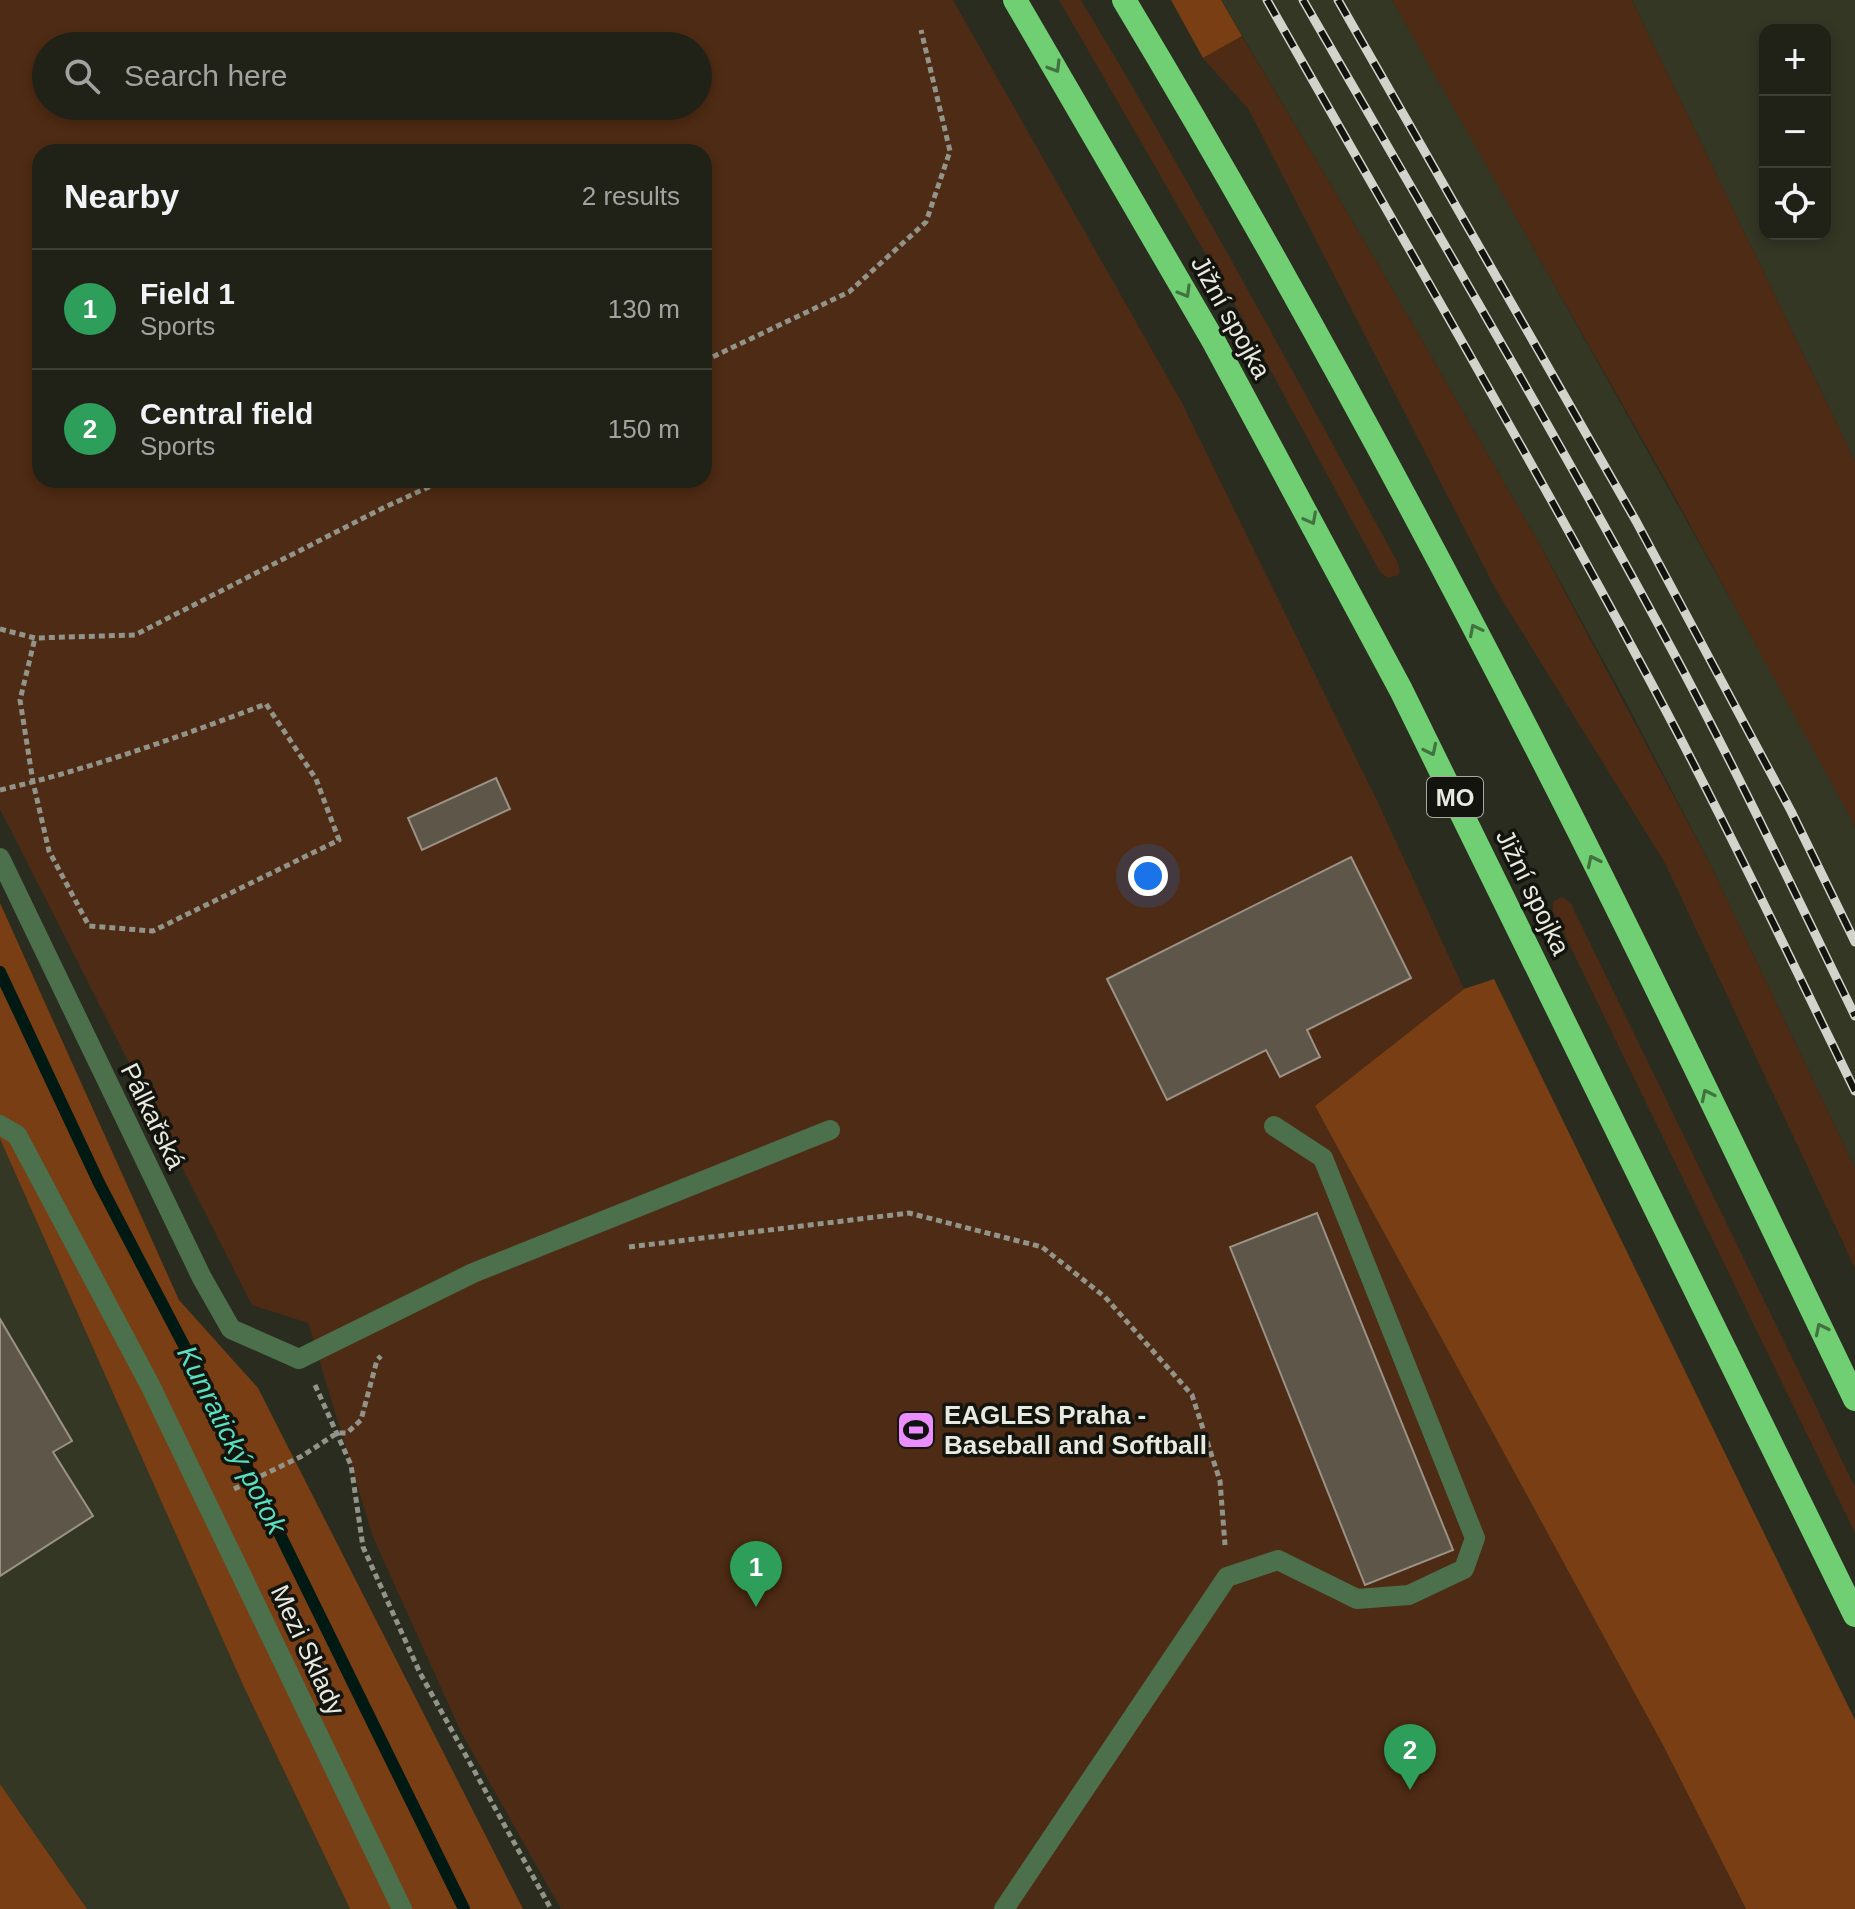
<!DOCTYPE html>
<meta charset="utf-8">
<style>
:root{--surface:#202117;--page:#282920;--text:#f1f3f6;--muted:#a2a3a1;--line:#3d3e36;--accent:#ea580c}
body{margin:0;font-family:Helvetica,sans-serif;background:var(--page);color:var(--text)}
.controls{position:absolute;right:24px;top:24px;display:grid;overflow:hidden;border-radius:16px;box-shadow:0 4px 12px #0003}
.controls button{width:72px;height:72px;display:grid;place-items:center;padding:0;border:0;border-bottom:2px solid var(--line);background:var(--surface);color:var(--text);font:40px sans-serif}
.you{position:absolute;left:1148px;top:876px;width:28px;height:28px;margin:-20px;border:6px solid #fff;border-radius:50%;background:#1a73e8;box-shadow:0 0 0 12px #1a73e833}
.badge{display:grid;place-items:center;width:52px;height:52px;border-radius:50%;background:var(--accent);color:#fff;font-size:26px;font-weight:700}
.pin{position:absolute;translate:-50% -66px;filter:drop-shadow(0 2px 4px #0008)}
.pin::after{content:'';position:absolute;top:42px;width:28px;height:24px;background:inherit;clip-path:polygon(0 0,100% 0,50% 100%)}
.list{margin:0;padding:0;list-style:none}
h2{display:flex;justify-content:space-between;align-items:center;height:104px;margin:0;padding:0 32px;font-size:34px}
h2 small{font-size:26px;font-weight:400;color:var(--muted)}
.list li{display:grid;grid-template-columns:52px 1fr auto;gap:24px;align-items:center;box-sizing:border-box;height:120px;padding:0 32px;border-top:2px solid var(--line)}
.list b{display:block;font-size:30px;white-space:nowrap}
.list p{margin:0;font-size:26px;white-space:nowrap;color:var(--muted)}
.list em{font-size:26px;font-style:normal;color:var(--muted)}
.icon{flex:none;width:44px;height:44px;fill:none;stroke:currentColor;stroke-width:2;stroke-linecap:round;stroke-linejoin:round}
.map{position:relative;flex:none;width:1855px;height:1909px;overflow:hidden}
.search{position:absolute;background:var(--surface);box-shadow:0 4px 12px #0003;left:32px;top:32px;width:680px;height:88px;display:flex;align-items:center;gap:20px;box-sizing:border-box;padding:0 28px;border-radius:44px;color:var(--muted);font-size:30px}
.panel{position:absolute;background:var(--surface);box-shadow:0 4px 12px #0003;left:32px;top:144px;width:680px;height:344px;border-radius:24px}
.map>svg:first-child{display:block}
</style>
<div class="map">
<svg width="1855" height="1909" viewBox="0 0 1855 1909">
<rect width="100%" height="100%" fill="#2a2c1f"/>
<path fill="#343724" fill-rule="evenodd" d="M 1221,0 L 1392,0 L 1428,60 L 1841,796 L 1855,826 L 1855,1168 L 1711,866 L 1624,698 L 1535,536 L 1375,259 Z
M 1632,0 L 1855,0 L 1855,461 ZM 1765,30 L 1825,30 L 1825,234 L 1765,234 Z
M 0,1139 L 243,1685 L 350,1909 L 87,1909 L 0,1784 Z"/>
<path fill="#4e2b14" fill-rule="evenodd" d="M 0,0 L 953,0 L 1181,401 L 1379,805 L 1464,989 L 1315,1106 L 1664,1747 L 1746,1909 L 561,1909 L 461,1732 L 373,1537 L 308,1323 L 252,1305 L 0,809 ZM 46,46 L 698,46 L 698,106 L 46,106 ZM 40,152 L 704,152 L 704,480 L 40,480 Z
M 1059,0 L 1081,0 C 1192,184 1294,374 1398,563 L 1400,572 L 1398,575 L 1388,578 L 1380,572 L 1239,312 Z
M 1392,0 L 1632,0 L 1855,461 L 1855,826 L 1661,472 Z
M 1242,36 L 1375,259 L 1535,536 L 1711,866 L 1855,1168 L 1855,1268 L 1665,863 L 1496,590 L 1249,110 L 1203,58 Z
M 1562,897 L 1570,902 L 1855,1487 L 1855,1533 L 1553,911 L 1553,902 Z"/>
<path fill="#793e13" d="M 1171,0 L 1221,0 L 1242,36 L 1203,58 Z
M 0,903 L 179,1300 L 258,1388 L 523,1909 L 350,1909 L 243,1685 L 0,1139 Z
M 1494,979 L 1855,1720 L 1855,1909 L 1746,1909 L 1664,1747 L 1315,1106 L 1464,989 Z
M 0,1784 L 87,1909 L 0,1909 Z"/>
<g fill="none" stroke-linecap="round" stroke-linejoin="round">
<path stroke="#001913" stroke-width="12" d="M 0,972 L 99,1183 L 236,1445 L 464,1909"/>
</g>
<path fill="#5d5649" stroke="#9a9385" stroke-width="2" d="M 496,778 L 510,809 L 422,850 L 408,818 Z
M 1351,857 L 1411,978 L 1307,1030 L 1320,1057 L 1280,1077 L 1266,1050 L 1167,1100 L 1107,979 Z
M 1317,1213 L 1453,1550 L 1365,1585 L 1230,1247 Z
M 0,1319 L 72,1441 L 53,1452 L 93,1516 L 0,1576 Z"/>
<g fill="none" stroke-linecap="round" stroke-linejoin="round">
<path stroke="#929489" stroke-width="5" stroke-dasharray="6 4" stroke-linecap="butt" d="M 704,361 L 849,292 L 926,222 L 950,151 L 921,30
M 0,629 L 35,638 L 135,635 L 383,508 L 444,480
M 0,790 C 90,769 179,737 266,704 L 316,779 L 339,840 L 153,931 L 89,926 L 49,851 L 33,782 L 20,700 L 35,638
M 629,1247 L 909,1213 L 1042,1247 L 1105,1297 L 1192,1395 L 1220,1481 L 1225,1545
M 315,1385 L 351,1465 L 363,1547 L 420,1673 L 551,1909
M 234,1489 L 302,1456 L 337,1433 L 347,1433 L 361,1420 L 377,1360 L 381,1356"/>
<path stroke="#4b704b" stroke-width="20" d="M 0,858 L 202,1278 L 231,1329 L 299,1359 L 473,1273 L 830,1130
M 1004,1909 L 1227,1577 L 1278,1560 L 1357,1599 L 1409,1595 L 1464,1569 L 1475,1538 L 1323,1158 L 1274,1126"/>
<path stroke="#4b704b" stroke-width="20" d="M 0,1125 L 17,1135 L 150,1385 L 402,1909"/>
<path stroke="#6fcf72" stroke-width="24" d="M 1015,0 L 1214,342 L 1401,690 L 1855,1615
M 1124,0 C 1278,256 1420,519 1556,786 C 1659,988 1756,1194 1855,1399"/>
<g stroke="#d2d4cb" stroke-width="9">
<path id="rail" d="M 1267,0 C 1392,220 1520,439 1640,662 C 1716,803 1785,947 1855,1091
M 1303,0 C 1427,215 1553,429 1671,648 C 1736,769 1795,893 1855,1016
M 1338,0 L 1636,521 L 1791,811 L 1855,942"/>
</g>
<use href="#rail" stroke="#13140e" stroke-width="6" stroke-dasharray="18" stroke-linecap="butt"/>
</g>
<defs><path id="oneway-chevron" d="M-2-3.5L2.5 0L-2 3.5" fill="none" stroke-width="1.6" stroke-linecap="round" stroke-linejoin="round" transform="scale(2)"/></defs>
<g stroke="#417240">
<use href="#oneway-chevron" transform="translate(1055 67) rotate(59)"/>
<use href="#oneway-chevron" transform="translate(1185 292) rotate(60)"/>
<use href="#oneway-chevron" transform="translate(1311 519) rotate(62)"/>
<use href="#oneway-chevron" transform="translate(1475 630) rotate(-117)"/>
<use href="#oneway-chevron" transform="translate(1431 750) rotate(64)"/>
<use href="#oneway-chevron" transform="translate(1593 861) rotate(-116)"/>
<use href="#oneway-chevron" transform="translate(1707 1095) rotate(-116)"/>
<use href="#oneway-chevron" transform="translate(1821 1329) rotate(-116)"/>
</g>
<defs>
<g id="stadium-square" transform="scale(2)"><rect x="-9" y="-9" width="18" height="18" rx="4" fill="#ea8dfd" stroke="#13140e"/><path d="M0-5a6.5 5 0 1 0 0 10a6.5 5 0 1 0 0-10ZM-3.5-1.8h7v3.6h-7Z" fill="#111"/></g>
</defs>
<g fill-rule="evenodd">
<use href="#stadium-square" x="916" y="1430"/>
</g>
<g text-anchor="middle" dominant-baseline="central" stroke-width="7" stroke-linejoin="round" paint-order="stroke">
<rect fill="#13140e" stroke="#a8aaa2" stroke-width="2" x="1427" y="777" width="56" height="40" rx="6"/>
<g font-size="24" font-weight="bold" fill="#e8eae1">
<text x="1455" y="797">MO</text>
</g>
<g font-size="26" fill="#e8eae1" stroke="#13140e">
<text transform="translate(1231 317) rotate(61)">Jižní spojka</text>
<text transform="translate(1533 892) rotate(64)">Jižní spojka</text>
<text transform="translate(153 1116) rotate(64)">Pálkařská</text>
<text transform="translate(308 1650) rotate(65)">Mezi Sklady</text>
</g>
<g font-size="26" font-weight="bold" fill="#e8eae1" stroke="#13140e" text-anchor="start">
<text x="944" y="1415">EAGLES Praha -<tspan x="944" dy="30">Baseball and Softball</tspan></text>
</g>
<g font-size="28" font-style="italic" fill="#57e0c1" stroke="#13140e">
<text transform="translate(232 1440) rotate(63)">Kunratický potok</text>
</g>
</g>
</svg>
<div class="controls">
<button>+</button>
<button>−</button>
<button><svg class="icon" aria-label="locate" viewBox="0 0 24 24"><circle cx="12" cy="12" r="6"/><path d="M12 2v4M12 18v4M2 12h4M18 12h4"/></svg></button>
</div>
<div class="you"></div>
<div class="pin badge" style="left:756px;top:1607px;background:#2e9e5b">1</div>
<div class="pin badge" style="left:1410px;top:1790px;background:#2e9e5b">2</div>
<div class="search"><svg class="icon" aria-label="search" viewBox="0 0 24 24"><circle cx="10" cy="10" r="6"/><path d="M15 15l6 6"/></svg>Search here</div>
<section class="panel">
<h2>Nearby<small>2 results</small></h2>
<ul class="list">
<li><span class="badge" style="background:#2e9e5b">1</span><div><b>Field 1</b><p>Sports</p></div><em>130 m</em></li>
<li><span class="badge" style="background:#2e9e5b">2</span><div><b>Central field</b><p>Sports</p></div><em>150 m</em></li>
</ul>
</section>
</div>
